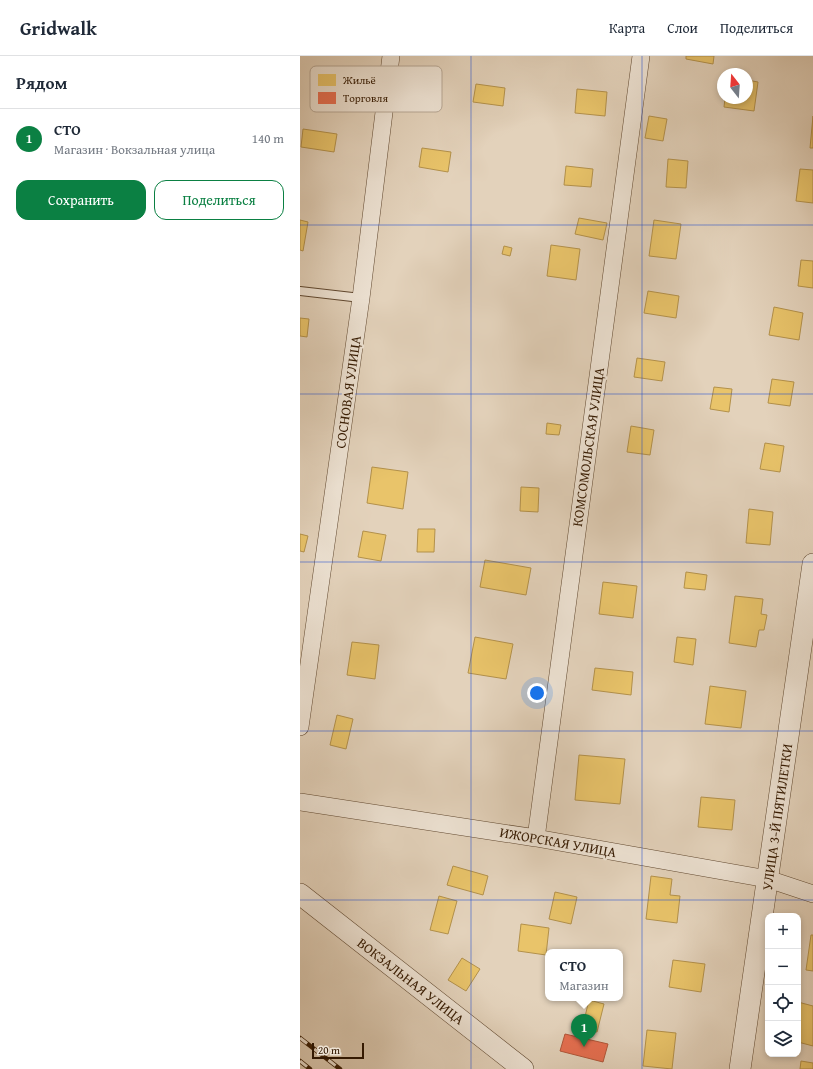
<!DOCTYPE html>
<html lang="ru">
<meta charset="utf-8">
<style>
:root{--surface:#fff;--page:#f6f6f7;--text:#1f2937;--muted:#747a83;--line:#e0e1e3;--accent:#0b8043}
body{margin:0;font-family:"Gentium Book Plus",serif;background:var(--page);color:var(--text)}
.controls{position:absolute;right:12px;bottom:12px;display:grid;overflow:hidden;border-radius:8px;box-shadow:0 2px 6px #0003}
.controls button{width:36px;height:36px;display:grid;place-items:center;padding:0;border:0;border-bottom:1px solid var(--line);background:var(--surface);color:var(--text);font:20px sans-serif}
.compass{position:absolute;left:417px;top:12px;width:36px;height:36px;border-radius:50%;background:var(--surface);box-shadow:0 2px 6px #0003;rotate:343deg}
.scale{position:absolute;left:12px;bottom:10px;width:52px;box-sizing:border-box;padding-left:4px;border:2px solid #351a02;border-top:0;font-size:11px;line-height:14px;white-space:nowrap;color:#351a02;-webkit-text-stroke:3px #ede2d3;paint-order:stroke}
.you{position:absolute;left:237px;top:637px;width:14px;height:14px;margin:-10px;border:3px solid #fff;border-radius:50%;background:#1a73e8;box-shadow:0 0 0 6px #1a73e833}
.badge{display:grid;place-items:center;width:26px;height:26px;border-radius:50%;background:var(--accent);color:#fff;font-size:13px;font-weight:700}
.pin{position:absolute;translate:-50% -33px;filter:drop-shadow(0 1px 2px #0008)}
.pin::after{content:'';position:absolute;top:21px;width:14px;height:12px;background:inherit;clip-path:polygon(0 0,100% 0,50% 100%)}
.popup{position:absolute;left:245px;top:893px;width:78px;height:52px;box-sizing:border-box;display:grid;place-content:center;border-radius:8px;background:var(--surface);filter:drop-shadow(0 1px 3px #0005);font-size:13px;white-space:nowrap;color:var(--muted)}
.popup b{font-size:15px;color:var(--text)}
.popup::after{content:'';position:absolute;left:50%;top:100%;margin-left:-8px;border:8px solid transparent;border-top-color:var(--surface)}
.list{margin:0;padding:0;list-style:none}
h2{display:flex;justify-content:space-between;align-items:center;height:52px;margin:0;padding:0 16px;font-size:17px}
h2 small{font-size:13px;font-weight:400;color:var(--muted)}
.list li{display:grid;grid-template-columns:26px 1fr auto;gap:12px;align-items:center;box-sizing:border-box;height:60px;padding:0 16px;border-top:1px solid var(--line)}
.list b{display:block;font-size:15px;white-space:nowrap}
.list p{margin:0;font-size:13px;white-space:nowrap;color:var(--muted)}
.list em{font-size:13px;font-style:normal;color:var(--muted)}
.actions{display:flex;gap:8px;padding:12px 16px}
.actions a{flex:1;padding:9px 0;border:1px solid var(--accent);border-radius:12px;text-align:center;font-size:14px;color:var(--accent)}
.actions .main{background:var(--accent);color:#fff}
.icon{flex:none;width:22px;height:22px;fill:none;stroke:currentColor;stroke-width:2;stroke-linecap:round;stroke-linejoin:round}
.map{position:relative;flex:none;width:513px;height:1013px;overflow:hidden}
header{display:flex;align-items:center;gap:24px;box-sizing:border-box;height:56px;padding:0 20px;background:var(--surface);border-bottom:1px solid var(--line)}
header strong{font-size:19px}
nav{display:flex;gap:22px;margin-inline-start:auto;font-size:14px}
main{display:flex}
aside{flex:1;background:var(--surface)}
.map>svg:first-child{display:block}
</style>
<header>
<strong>Gridwalk</strong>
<nav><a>Карта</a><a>Слои</a><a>Поделиться</a></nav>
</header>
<main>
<aside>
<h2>Рядом<small></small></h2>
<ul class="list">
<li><span class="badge">1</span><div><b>СТО</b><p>Магазин · Вокзальная улица</p></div><em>140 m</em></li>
</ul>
<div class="actions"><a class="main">Сохранить</a><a>Поделиться</a></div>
</aside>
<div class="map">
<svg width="513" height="1013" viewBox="0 0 513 1013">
<rect width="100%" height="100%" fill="#e3d2bb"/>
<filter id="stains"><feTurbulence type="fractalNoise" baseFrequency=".005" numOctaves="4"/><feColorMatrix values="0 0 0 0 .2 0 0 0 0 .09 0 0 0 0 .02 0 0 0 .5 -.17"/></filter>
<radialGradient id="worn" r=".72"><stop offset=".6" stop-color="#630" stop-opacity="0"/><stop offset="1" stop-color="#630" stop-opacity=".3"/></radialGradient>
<path fill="#e9c46a" stroke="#b3914b" d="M 386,0 L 414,0 L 413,8 L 386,3 Z
M 447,24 L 458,26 L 454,55 L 424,51 L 425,42 L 447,42 Z
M 176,28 L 205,32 L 203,50 L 173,46 Z
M 277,33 L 307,36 L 305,60 L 275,57 Z
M 349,60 L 367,63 L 363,85 L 345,82 Z
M 513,60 L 513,92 L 510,92 Z
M 3,73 L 37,78 L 34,96 L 1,91 Z
M 122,92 L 151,96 L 148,116 L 119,111 Z
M 368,103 L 388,105 L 386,132 L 366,131 Z
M 266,110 L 293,113 L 291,131 L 264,129 Z
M 500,113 L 513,114 L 513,147 L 496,145 Z
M 279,162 L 307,167 L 303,184 L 275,178 Z
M 0,164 L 8,166 L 3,195 L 0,194 Z
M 354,164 L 381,168 L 376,203 L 349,200 Z
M 251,189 L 280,193 L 276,224 L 247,220 Z
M 204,190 L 212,192 L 210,200 L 202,198 Z
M 501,204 L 513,205 L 513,232 L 498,230 Z
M 348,235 L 379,240 L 376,262 L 344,257 Z
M 474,251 L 503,257 L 499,284 L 469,279 Z
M 0,262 L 9,263 L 7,281 L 0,280 Z
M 337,302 L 365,306 L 362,325 L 334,321 Z
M 472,323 L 494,326 L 490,350 L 468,347 Z
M 414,331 L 432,333 L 429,356 L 410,353 Z
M 247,367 L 261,369 L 259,379 L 246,378 Z
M 331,370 L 354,374 L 350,399 L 327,396 Z
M 465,387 L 484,390 L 480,416 L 460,413 Z
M 72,411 L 108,416 L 103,453 L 67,447 Z
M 221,431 L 239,432 L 238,456 L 220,455 Z
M 449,453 L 473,456 L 470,489 L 446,487 Z
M 118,473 L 135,473 L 134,496 L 117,496 Z
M 63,475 L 86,479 L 81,505 L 58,501 Z
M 0,478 L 8,480 L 4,496 L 0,495 Z
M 185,504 L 231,512 L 226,539 L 180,531 Z
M 386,516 L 407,519 L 405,534 L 384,532 Z
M 303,526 L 337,530 L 333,562 L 299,558 Z
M 435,540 L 463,543 L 461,558 L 467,559 L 464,574 L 459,574 L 456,591 L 429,587 Z
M 175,581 L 213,588 L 206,623 L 168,617 Z
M 377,581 L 396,583 L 393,609 L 374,606 Z
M 52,586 L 79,589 L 75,623 L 47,619 Z
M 295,612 L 333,616 L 331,639 L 292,634 Z
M 410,630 L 446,635 L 441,672 L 405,668 Z
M 37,659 L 53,663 L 46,693 L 30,689 Z
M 279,699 L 325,703 L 320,748 L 275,744 Z
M 401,741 L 435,744 L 432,774 L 398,771 Z
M 153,810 L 188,820 L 183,839 L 147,829 Z
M 351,820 L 372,823 L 370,839 L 380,840 L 377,867 L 346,863 Z
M 255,836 L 277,841 L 271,868 L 249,863 Z
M 139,840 L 157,845 L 148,878 L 130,874 Z
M 221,868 L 249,872 L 246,899 L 218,895 Z
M 511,879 L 513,879 L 513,915 L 506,914 Z
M 162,902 L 180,913 L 166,935 L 148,924 Z
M 373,904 L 405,908 L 401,936 L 369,931 Z
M 289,944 L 304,948 L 297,976 L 282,973 Z
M 498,946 L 513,950 L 513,990 L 498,986 Z
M 347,974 L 376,977 L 372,1013 L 343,1010 Z
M 501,1005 L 513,1007 L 513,1013 L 500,1013 Z"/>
<path fill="#e76f51" stroke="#b25639" d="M 265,978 L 308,988 L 303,1006 L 260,995 Z"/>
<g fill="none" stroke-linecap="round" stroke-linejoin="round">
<g stroke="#604830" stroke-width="10">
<path id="service" d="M 0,235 L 61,242"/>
</g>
<g stroke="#604830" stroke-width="18">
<path id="minor" d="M 0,671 L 61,242 L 91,0
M 0,746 L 236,782 L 468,823 L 513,838
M 236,782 L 341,0"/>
</g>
<g stroke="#604830" stroke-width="22">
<path id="tertiary" d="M 0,838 L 223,1013
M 440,1013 L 513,508"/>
</g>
<use href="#service" stroke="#ede2d3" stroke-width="8"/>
<use href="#minor" stroke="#ede2d3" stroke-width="17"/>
<use href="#tertiary" stroke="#ede2d3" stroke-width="21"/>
<g stroke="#351a02" stroke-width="4.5">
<path id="rail" d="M 0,982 L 40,1013
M 0,1005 L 10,1013"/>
</g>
<use href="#rail" stroke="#ede2d3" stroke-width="3" stroke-dasharray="9" stroke-linecap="butt"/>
</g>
<path fill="none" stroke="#1d4ed8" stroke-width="1" stroke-opacity="0.55" d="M 171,0 L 171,1013M 342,0 L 342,1013M 0,169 L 513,169M 0,338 L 513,338M 0,506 L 513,506M 0,675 L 513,675M 0,844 L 513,844"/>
<g text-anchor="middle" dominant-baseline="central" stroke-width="4" stroke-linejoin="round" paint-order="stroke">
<g font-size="14" fill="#351a02" stroke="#ede2d3">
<text transform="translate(48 336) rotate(-82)">СОСНОВАЯ УЛИЦА</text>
<text transform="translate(288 391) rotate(-82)">КОМСОМОЛЬСКАЯ УЛИЦА</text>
<text transform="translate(477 761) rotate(-82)">УЛИЦА 3-Й ПЯТИЛЕТКИ</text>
<text transform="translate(258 786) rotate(10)">ИЖОРСКАЯ УЛИЦА</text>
<text transform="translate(111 925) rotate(38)">ВОКЗАЛЬНАЯ УЛИЦА</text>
</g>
</g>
<rect x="10" y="10" width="132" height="46" rx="6" fill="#ede2d3" stroke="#b6a694" stroke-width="1"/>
<rect x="18" y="18" width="18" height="12" fill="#e9c46a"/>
<rect x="18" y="36" width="18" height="12" fill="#e76f51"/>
<g font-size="11" fill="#351a02">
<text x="43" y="28">Жильё</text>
<text x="43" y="46">Торговля</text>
</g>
<rect width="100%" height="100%" filter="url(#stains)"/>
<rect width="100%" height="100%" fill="url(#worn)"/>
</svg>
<div class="controls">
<button>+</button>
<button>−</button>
<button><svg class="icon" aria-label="locate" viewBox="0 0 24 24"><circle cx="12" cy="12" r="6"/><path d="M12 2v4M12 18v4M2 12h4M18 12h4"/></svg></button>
<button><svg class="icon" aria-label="layers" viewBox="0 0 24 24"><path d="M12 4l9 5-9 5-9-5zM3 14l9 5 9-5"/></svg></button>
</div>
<svg class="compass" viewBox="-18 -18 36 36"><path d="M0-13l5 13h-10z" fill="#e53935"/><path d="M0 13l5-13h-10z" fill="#747a83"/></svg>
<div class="scale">20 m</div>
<div class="you"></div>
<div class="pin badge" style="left:284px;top:991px">1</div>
<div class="popup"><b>СТО</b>Магазин</div>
</div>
</main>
